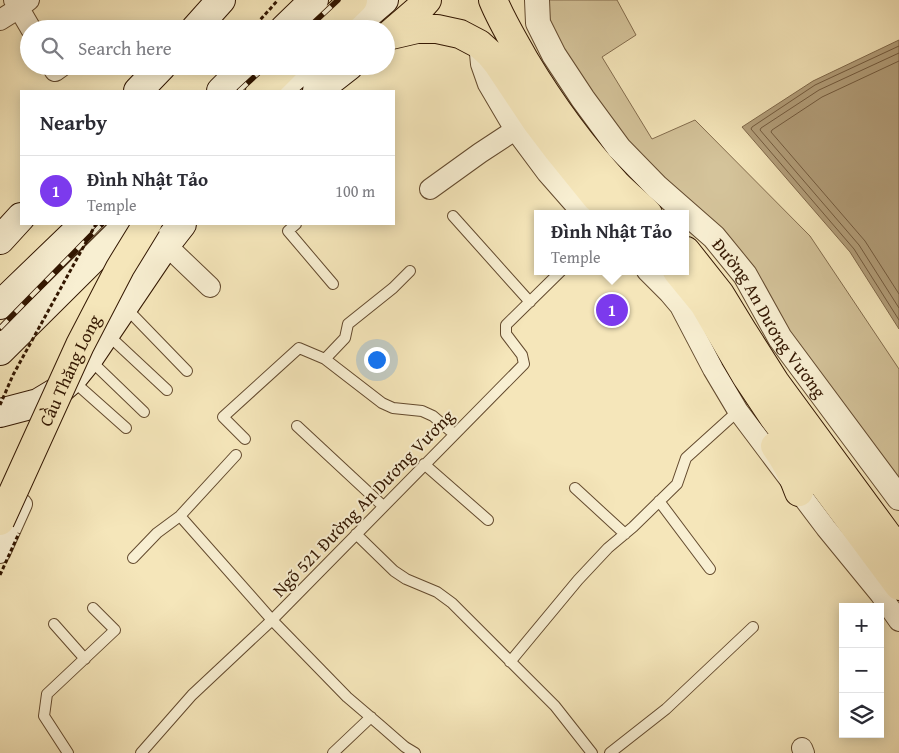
<!DOCTYPE html>
<meta charset="utf-8">
<style>
:root{--surface:#fff;--page:#f7f7f7;--text:#2b2b33;--muted:#7c7c81;--line:#e1e1e2;--accent:#7c3aed}
body{margin:0;font-family:"Gentium Book Plus",serif;background:var(--page);color:var(--text)}
.controls{position:absolute;right:15px;bottom:15px;display:grid;overflow:hidden;border-radius:0px;box-shadow:0 2px 12px #0003}
.controls button{width:45px;height:45px;display:grid;place-items:center;padding:0;border:0;border-bottom:1px solid var(--line);background:var(--surface);color:var(--text);font:25px sans-serif}
.you{position:absolute;left:376px;top:359px;width:18px;height:18px;margin:-12px;border:4px solid #fff;border-radius:50%;background:#1a73e8;box-shadow:0 0 0 8px #1a73e833}
.badge{display:grid;place-items:center;width:32px;height:32px;border-radius:50%;background:var(--accent);color:#fff;font-size:16px;font-weight:700}
.pin{position:absolute;translate:-50% -50%;border:2px solid #fff;box-shadow:0 1px 5px #0006}
.popup{position:absolute;left:534px;top:210px;width:155px;height:65px;box-sizing:border-box;display:grid;place-content:center;border-radius:0px;background:var(--surface);filter:drop-shadow(0 1px 4px #0005);font-size:16px;white-space:nowrap;color:var(--muted)}
.popup b{font-size:19px;color:var(--text)}
.popup::after{content:'';position:absolute;left:50%;top:100%;margin-left:-10px;border:10px solid transparent;border-top-color:var(--surface)}
.list{margin:0;padding:0;list-style:none}
h2{display:flex;justify-content:space-between;align-items:center;height:65px;margin:0;padding:0 20px;font-size:21px}
h2 small{font-size:16px;font-weight:400;color:var(--muted)}
.list li{display:grid;grid-template-columns:32px 1fr auto;gap:15px;align-items:center;box-sizing:border-box;height:70px;padding:0 20px;border-top:1px solid var(--line)}
.list b{display:block;font-size:19px;white-space:nowrap}
.list p{margin:0;font-size:16px;white-space:nowrap;color:var(--muted)}
.list em{font-size:16px;font-style:normal;color:var(--muted)}
.icon{flex:none;width:28px;height:28px;fill:none;stroke:currentColor;stroke-width:2;stroke-linecap:round;stroke-linejoin:round}
.map{position:relative;flex:none;width:899px;height:753px;overflow:hidden}
.search{position:absolute;background:var(--surface);box-shadow:0 2px 12px #0003;left:20px;top:20px;width:375px;height:55px;display:flex;align-items:center;gap:12px;box-sizing:border-box;padding:0 18px;border-radius:28px;color:var(--muted);font-size:19px}
.panel{position:absolute;background:var(--surface);box-shadow:0 2px 12px #0003;left:20px;top:90px;width:375px;height:135px;border-radius:0px}
.map>svg:first-child{display:block}
</style>
<div class="map">
<svg width="899" height="753" viewBox="0 0 899 753">
<rect width="100%" height="100%" fill="#f5e6ba"/>
<filter id="stains"><feTurbulence type="fractalNoise" baseFrequency=".004" numOctaves="4"/><feColorMatrix values="0 0 0 0 .2 0 0 0 0 .09 0 0 0 0 .02 0 0 0 .5 -.17"/></filter>
<radialGradient id="worn" r=".72"><stop offset=".6" stop-color="#630" stop-opacity="0"/><stop offset="1" stop-color="#630" stop-opacity=".3"/></radialGradient>
<path fill="#d4c39a" stroke="#836c4d" d="M 538,0 L 617,0 L 636,35 L 602,57 L 652,139 L 695,120 L 810,236 L 899,369 L 899,498 L 743,272 L 583,99 Z"/>
<path fill="#b39f7b" stroke="#7f684a" d="M 899,40 L 899,329 L 850,252 L 742,127 L 813,81 Z"/>
<g fill="none" stroke-linecap="round" stroke-linejoin="round">
<path stroke="#725a3e" stroke-width="1" d="M 899,46 L 815,85 L 752,127 L 751,129 L 854,249 L 899,320
M 899,53 L 819,90 L 761,128 L 760,130 L 859,245 L 899,308
M 899,61 L 822,97 L 772,130 L 771,132 L 865,241 L 899,294"/>
<g stroke="#634a2e" stroke-width="12">
<path id="service" d="M 453,216 L 530,302
M 296,224 L 288,231 L 333,284
M 125,307 L 187,371
M 107,334 L 167,390
M 89,359 L 144,412
M 325,359 L 345,338 L 348,324 L 393,288 L 410,271
M 72,380 L 126,428
M 297,426 L 383,506
M 245,439 L 223,417 L 299,348 L 325,359 L 382,403 L 393,408 L 422,411 L 433,416 L 454,434
M 424,464 L 488,520
M 575,488 L 625,534
M 659,501 L 710,569
M 180,516 L 272,620 L 347,697 L 381,726 L 405,747 L 415,753
M 356,534 L 394,571 L 406,579 L 437,592 L 452,603 L 555,706 L 592,753
M 133,558 L 157,533 L 180,516 L 236,455
M 54,624 L 85,659
M 510,662 L 578,580 L 608,548 L 633,527 L 677,484 L 686,458 L 738,411
M 68,753 L 44,716 L 47,694 L 115,630 L 93,608
M 141,753 L 192,695 L 272,620 L 524,364 L 522,355 L 506,334 L 506,325 L 561,271
M 333,753 L 371,717
M 610,753 L 666,709 L 753,627"/>
</g>
<g stroke="#634a2e" stroke-width="22">
<path id="minor" d="M 14,0 L 31,29
M 0,20 L 19,8 L 29,0
M 479,44 L 481,64 L 488,84 L 515,130 L 547,173 L 583,214
M 52,66 L 55,71 L 62,66
M 430,189 L 480,153 L 515,130
M 166,245 L 210,287
M 647,271 L 669,293 L 680,306 L 713,369 L 738,411 L 826,528 L 880,594 L 899,621
M 0,553 L 22,504
M 802,748 L 804,753"/>
</g>
<g stroke="#634a2e" stroke-width="26">
<g id="tertiary">
<path id="s1" d="M 537,0 L 538,23 L 554,55 L 583,99 L 619,148 L 657,187 L 714,237 L 745,275 L 780,338 L 899,498"/>
</g>
</g>
<g stroke="#321600" stroke-width="30">
<path id="secondary" d="M 195,29 L 221,0
M 284,29 L 314,0
M 350,29 L 384,0
M 138,91 L 162,66
M 221,91 L 246,66
M 277,91 L 306,66
M 317,91 L 349,66
M 0,240 L 21,217
M 0,305 L 84,224
M 0,351 L 128,224
M 0,413 L 38,403 L 58,391 L 72,379 L 89,358 L 164,247 L 182,224"/>
</g>
<g stroke="#321600" stroke-width="30">
<path id="primary" d="M 493,0 C 502,22 514,41 525,61 C 552,106 582,147 617,185 C 627,195 638,204 648,214
M 390,34 L 419,9 L 427,0
M 387,36 L 417,29 L 437,29 L 460,34 L 479,44 L 489,53 L 498,64 L 536,121 L 558,150 L 596,197 L 615,214
M 686,251 L 720,294 L 742,330 L 775,382 L 899,551
M 677,271 L 704,304 L 746,376 L 774,418 L 899,586
M 775,446 C 786,461 793,475 799,492"/>
</g>
<g stroke="#321600" stroke-width="30">
<path id="trunk" d="M 323,29 L 353,0
M 260,91 L 285,66"/>
</g>
<path stroke="#321600" stroke-width="3" stroke-dasharray="4 2.5" stroke-linecap="butt" d="M 252,29 L 278,0"/>
<use href="#service" stroke="#f8efd2" stroke-width="10"/>
<use href="#minor" stroke="#f8efd2" stroke-width="20"/>
<use href="#tertiary" stroke="#f8efd2" stroke-width="24"/>
<use href="#secondary" stroke="#f8efd2" stroke-width="28"/>
<use href="#primary" stroke="#f5e6ba" stroke-width="28"/>
<use href="#trunk" stroke="#f5e6ba" stroke-width="28"/>
<g stroke="#321600" stroke-width="5.5">
<path id="rail" d="M 307,29 L 338,0
M 239,91 L 266,66
M 0,328 L 102,224"/>
</g>
<use href="#rail" stroke="#f8efd2" stroke-width="4" stroke-dasharray="11" stroke-linecap="butt"/>
<g stroke="#321600" stroke-width="30" stroke-linecap="butt">
<g id="trunk-bridge">
<path id="s2" d="M 0,521 L 80,345 L 120,268 L 147,224"/>
</g>
</g>
<path stroke="#321600" stroke-width="3" stroke-dasharray="4 2.5" stroke-linecap="butt" d="M 0,405 L 13,375 L 96,224
M 0,575 L 19,533"/>
<use href="#trunk-bridge" stroke="#f5e6ba" stroke-width="28"/>
</g>
<g text-anchor="middle" dominant-baseline="central" stroke-width="4" stroke-linejoin="round" paint-order="stroke">
<g font-size="18" fill="#321600" stroke="#f8efd2">
<text stroke="none"><textPath href="#s1" startOffset="401">Đường An Dương Vương</textPath></text>
<text stroke="none"><textPath href="#s2" startOffset="166">Cầu Thăng Long</textPath></text>
<text transform="translate(363 503) rotate(-46)">Ngõ 521 Đường An Dương Vương</text>
</g>
</g>
<rect width="100%" height="100%" filter="url(#stains)"/>
<rect width="100%" height="100%" fill="url(#worn)"/>
</svg>
<div class="controls">
<button>+</button>
<button>−</button>
<button><svg class="icon" aria-label="layers" viewBox="0 0 24 24"><path d="M12 4l9 5-9 5-9-5zM3 14l9 5 9-5"/></svg></button>
</div>
<div class="you"></div>
<div class="pin badge" style="left:612px;top:310px">1</div>
<div class="popup"><b>Đình Nhật Tảo</b>Temple</div>
<div class="search"><svg class="icon" aria-label="search" viewBox="0 0 24 24"><circle cx="10" cy="10" r="6"/><path d="M15 15l6 6"/></svg>Search here</div>
<section class="panel">
<h2>Nearby<small></small></h2>
<ul class="list">
<li><span class="badge">1</span><div><b>Đình Nhật Tảo</b><p>Temple</p></div><em>100 m</em></li>
</ul>
</section>
</div>
